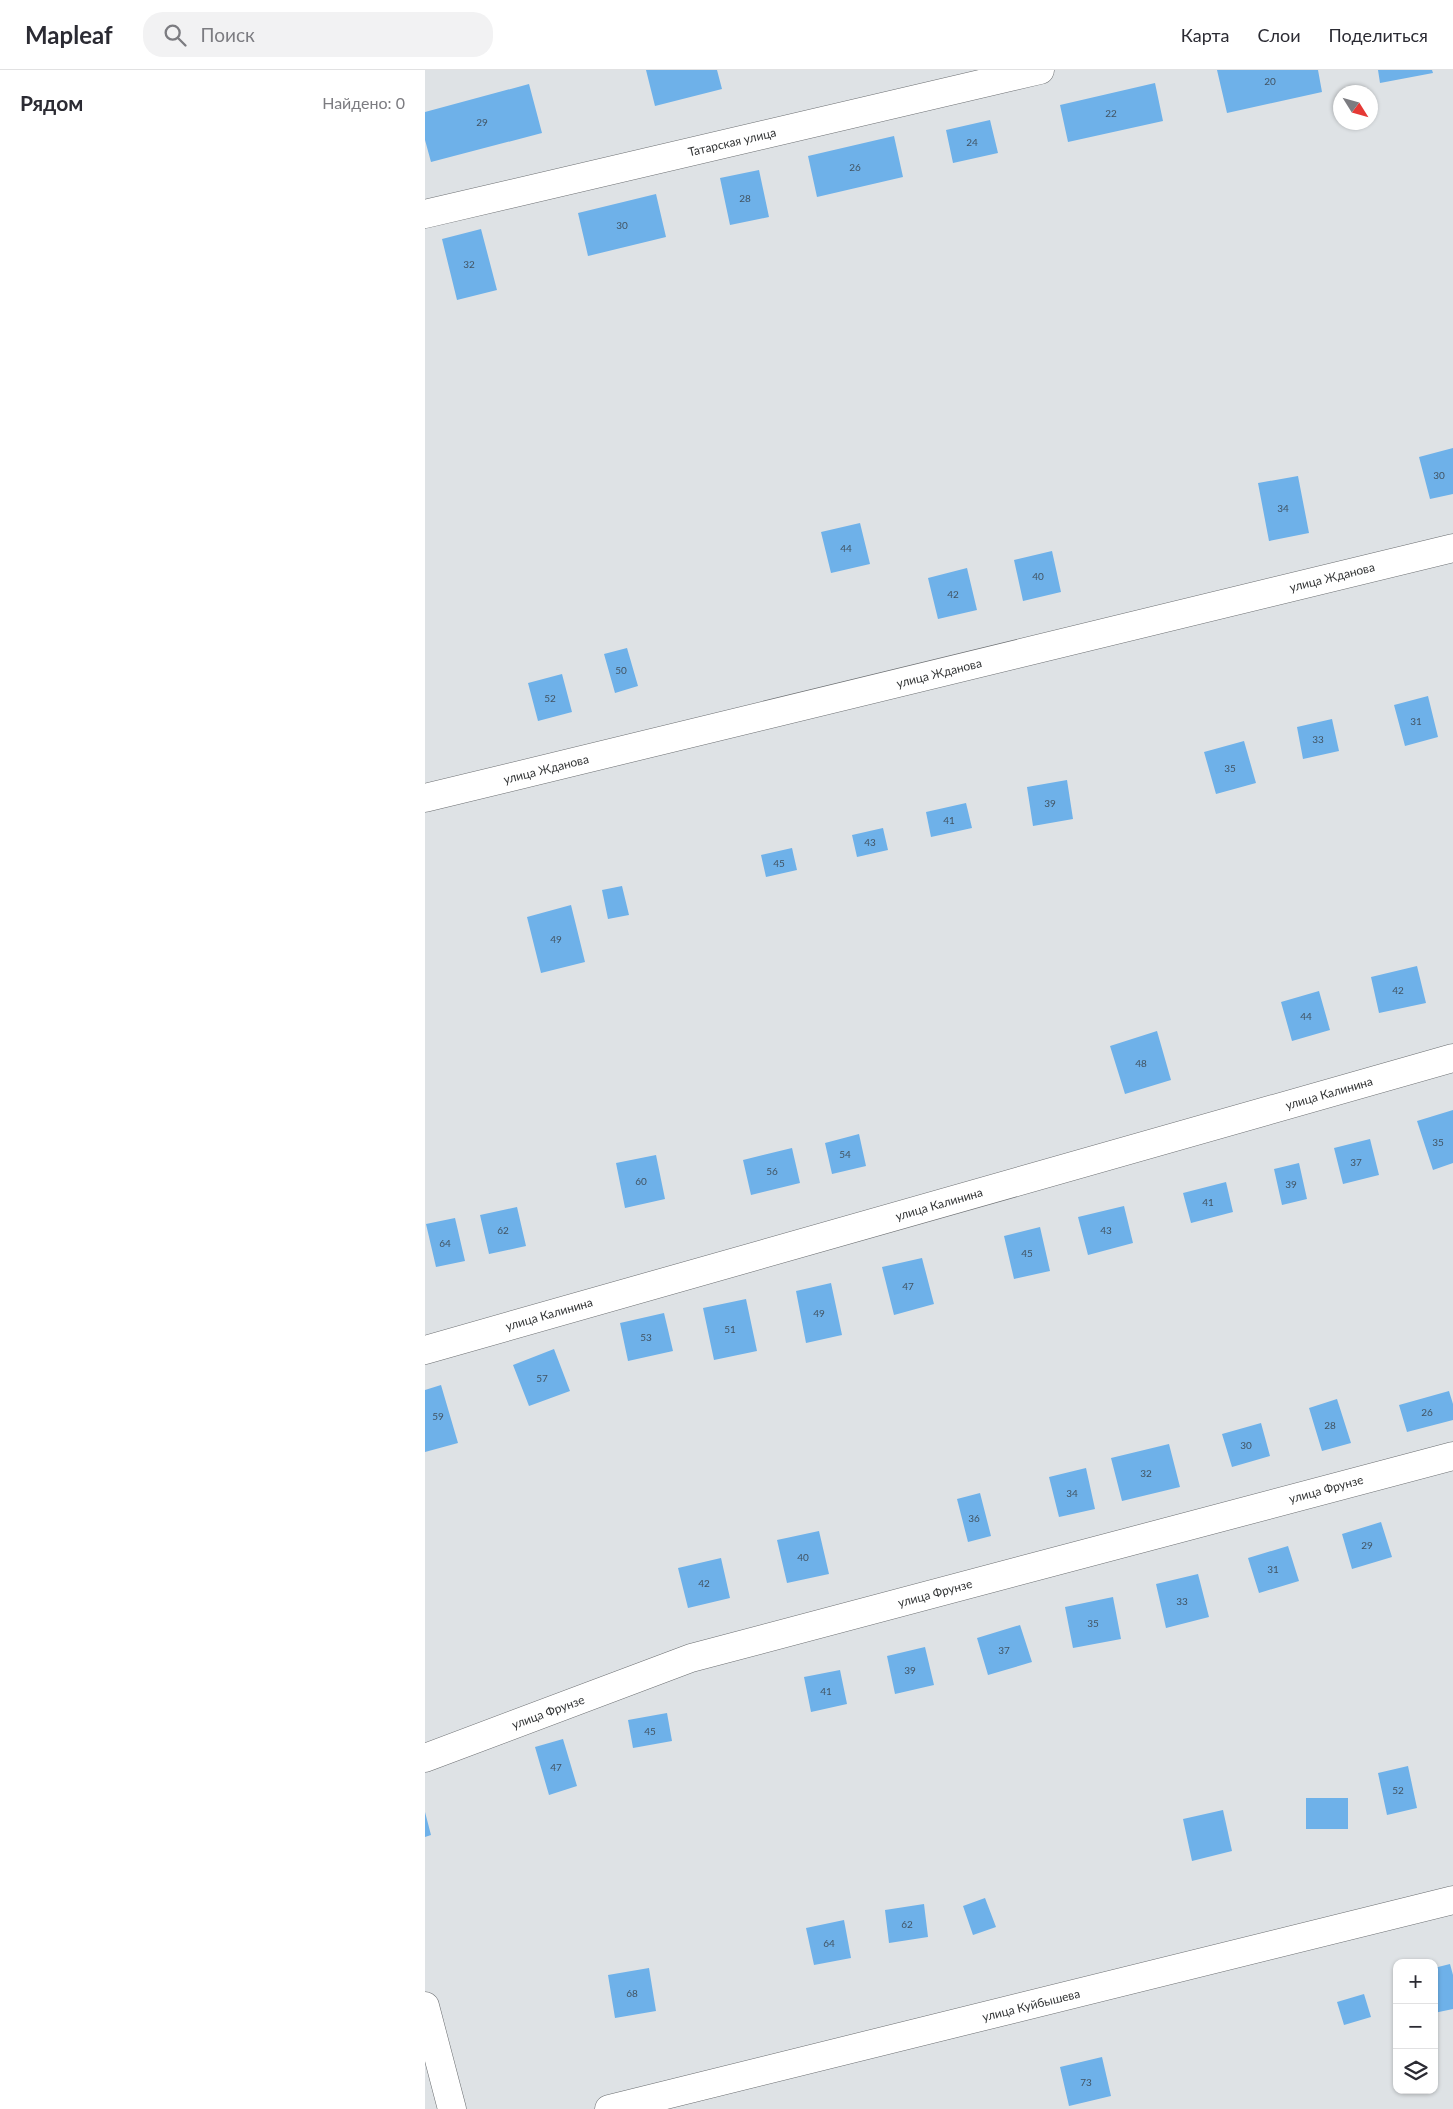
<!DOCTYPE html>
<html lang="ru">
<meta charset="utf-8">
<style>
:root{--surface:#fff;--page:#f2f2f3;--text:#2b2b33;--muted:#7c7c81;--line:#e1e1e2}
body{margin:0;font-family:Lato,sans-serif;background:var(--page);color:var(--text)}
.controls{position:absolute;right:15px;bottom:15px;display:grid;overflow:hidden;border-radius:10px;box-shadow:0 1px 4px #0004}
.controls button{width:45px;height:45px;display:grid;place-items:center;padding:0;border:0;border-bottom:1px solid var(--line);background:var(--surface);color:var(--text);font:25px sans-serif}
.compass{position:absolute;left:908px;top:15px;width:45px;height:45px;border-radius:50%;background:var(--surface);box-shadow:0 1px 4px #0004;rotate:127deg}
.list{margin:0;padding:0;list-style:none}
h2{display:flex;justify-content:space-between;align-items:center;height:65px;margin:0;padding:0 20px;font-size:21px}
h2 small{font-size:16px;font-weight:400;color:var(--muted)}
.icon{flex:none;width:28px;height:28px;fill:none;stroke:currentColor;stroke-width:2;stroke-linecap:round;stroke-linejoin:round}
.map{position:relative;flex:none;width:1028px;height:2039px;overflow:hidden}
header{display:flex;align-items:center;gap:30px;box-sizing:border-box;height:70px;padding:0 25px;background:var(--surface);border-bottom:1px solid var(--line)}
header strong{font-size:24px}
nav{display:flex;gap:28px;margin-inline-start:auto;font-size:18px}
.search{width:350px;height:45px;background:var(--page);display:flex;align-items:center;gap:12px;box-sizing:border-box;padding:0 18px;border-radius:20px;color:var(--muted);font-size:19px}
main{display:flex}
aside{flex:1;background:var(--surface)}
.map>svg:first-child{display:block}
</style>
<header>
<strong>Mapleaf</strong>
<div class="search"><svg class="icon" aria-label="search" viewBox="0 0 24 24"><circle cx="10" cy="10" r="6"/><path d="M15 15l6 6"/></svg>Поиск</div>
<nav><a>Карта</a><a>Слои</a><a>Поделиться</a></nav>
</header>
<main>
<aside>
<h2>Рядом<small>Найдено: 0</small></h2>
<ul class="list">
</ul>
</aside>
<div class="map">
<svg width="1028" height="2039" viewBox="0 0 1028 2039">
<rect width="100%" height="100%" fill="#dee2e5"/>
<path fill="#6eb1e9" d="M 221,0 L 292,0 L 297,19 L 230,36 Z
M 792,0 L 893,0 L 897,22 L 802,43 Z
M 953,0 L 1007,0 L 1008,3 L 955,13 Z
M 730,13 L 738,51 L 643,72 L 635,35 Z
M 104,14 L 117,63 L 6,92 L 0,70 L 0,42 Z
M 565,50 L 573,83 L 528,93 L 521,60 Z
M 469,66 L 478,107 L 392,127 L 383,86 Z
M 334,100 L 344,147 L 305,155 L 295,108 Z
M 231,124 L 241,167 L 163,186 L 153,143 Z
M 56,159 L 72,220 L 32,230 L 17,169 Z
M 1028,378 L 1028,424 L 1005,429 L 994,387 Z
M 873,406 L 884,463 L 844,471 L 833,413 Z
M 435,453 L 445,494 L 406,503 L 396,462 Z
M 627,481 L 636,522 L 598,531 L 589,490 Z
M 542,498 L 552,540 L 513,549 L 503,508 Z
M 202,578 L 213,616 L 190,623 L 179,584 Z
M 137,604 L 147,642 L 113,651 L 103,613 Z
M 1003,626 L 1013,667 L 980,676 L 969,635 Z
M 907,649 L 914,681 L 878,689 L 872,657 Z
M 819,671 L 831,713 L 791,724 L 779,682 Z
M 642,710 L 648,749 L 608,756 L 602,717 Z
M 541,733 L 547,758 L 506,767 L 501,742 Z
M 458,758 L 463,780 L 432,787 L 427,765 Z
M 367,778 L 372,800 L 341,807 L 336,785 Z
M 197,816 L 204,845 L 183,849 L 177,820 Z
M 146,835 L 160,892 L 116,903 L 102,847 Z
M 992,896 L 1001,933 L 954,943 L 946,907 Z
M 894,921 L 905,960 L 867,971 L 856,932 Z
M 732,961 L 746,1010 L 700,1024 L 685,976 Z
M 1028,1040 L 1028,1093 L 1008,1100 L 992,1051 Z
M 434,1064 L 441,1096 L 407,1104 L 400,1073 Z
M 945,1069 L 954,1105 L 918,1114 L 909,1078 Z
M 367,1078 L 375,1113 L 326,1125 L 318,1090 Z
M 231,1085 L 240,1129 L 200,1138 L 191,1093 Z
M 874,1093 L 882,1129 L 857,1135 L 849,1099 Z
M 801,1112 L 808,1142 L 766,1153 L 758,1123 Z
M 699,1136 L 708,1173 L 663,1185 L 653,1147 Z
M 92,1137 L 101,1176 L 64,1184 L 55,1145 Z
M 30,1148 L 40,1191 L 11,1197 L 1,1154 Z
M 615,1157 L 625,1201 L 589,1209 L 579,1166 Z
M 497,1188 L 509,1234 L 469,1245 L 457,1197 Z
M 406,1213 L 417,1265 L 381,1273 L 371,1221 Z
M 321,1229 L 332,1281 L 289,1290 L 278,1238 Z
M 239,1243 L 248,1281 L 203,1291 L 195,1253 Z
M 129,1279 L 145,1321 L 104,1336 L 88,1295 Z
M 16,1315 L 33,1373 L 0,1382 L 0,1320 Z
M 1024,1321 L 1028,1334 L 1028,1350 L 982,1362 L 974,1335 Z
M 912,1329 L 926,1373 L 897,1381 L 884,1338 Z
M 836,1353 L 845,1386 L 807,1397 L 797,1364 Z
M 744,1374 L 755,1417 L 697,1431 L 686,1388 Z
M 661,1398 L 670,1439 L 634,1447 L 624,1407 Z
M 555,1423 L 566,1466 L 543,1472 L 532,1429 Z
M 956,1452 L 967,1487 L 927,1499 L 917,1464 Z
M 394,1461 L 404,1504 L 362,1513 L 352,1470 Z
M 863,1476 L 874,1511 L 834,1523 L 823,1488 Z
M 296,1488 L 305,1528 L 263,1538 L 253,1498 Z
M 773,1504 L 784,1547 L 741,1558 L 731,1514 Z
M 688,1527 L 696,1569 L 648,1578 L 640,1537 Z
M 595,1555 L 607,1592 L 563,1605 L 552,1568 Z
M 500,1577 L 509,1615 L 470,1624 L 462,1586 Z
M 415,1600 L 422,1634 L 386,1642 L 379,1607 Z
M 242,1643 L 247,1671 L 208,1678 L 203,1650 Z
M 138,1669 L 152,1716 L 124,1725 L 110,1677 Z
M 983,1696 L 992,1738 L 962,1745 L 953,1703 Z
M 881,1728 L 923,1728 L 923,1759 L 881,1759 Z
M 798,1740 L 807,1781 L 767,1791 L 758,1749 Z
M 0,1742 L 6,1765 L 0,1767 Z
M 560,1828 L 571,1857 L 548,1865 L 538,1836 Z
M 499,1834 L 503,1867 L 464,1873 L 460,1840 Z
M 419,1850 L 426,1888 L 389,1895 L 381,1858 Z
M 1025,1894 L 1028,1905 L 1028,1939 L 1009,1943 L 1009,1898 Z
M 224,1898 L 231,1941 L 190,1948 L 183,1905 Z
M 939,1924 L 946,1947 L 919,1955 L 912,1932 Z
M 677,1987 L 686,2026 L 644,2036 L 635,1997 Z"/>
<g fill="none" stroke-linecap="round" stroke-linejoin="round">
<g stroke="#6a6d70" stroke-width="29">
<path id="minor" d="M 0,144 L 615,0
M 0,728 L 1028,478
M 0,1280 L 1028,988
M 0,1688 L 266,1588 L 1028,1386
M 0,1936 L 27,2039
M 184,2039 L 1028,1830"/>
</g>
<use href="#minor" stroke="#fff" stroke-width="28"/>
</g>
<g text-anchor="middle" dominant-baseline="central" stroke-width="5" stroke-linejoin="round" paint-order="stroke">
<g font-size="10" fill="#425463">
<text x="845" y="11">20</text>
<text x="686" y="43">22</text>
<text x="57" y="52">29</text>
<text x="547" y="72">24</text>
<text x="430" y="97">26</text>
<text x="320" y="128">28</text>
<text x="197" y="155">30</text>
<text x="44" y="194">32</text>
<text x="1014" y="405">30</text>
<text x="858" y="438">34</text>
<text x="421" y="478">44</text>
<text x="613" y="506">40</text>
<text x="528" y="524">42</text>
<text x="196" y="600">50</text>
<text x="125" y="628">52</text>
<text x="991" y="651">31</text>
<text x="893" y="669">33</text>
<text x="805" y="698">35</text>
<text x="625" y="733">39</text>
<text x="524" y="750">41</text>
<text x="445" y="772">43</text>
<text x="354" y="793">45</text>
<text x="131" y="869">49</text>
<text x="973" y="920">42</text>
<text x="881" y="946">44</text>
<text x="716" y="993">48</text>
<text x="1013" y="1072">35</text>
<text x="420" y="1084">54</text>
<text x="931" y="1092">37</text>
<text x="347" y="1101">56</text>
<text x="216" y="1111">60</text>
<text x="866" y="1114">39</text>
<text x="783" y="1132">41</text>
<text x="78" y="1160">62</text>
<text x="681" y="1160">43</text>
<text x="20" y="1173">64</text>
<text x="602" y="1183">45</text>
<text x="483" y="1216">47</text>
<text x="394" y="1243">49</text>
<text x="305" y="1259">51</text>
<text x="221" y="1267">53</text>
<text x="117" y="1308">57</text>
<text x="1002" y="1342">26</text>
<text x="13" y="1346">59</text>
<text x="905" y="1355">28</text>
<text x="821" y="1375">30</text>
<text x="721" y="1403">32</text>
<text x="647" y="1423">34</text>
<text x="549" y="1448">36</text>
<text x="942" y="1475">29</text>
<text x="378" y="1487">40</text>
<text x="848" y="1499">31</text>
<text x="279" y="1513">42</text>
<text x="757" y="1531">33</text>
<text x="668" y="1553">35</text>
<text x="579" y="1580">37</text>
<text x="485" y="1600">39</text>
<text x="401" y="1621">41</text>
<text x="225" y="1661">45</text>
<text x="131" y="1697">47</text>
<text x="973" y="1720">52</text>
<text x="482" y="1854">62</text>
<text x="404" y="1873">64</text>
<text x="207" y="1923">68</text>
<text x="661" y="2012">73</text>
</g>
<g font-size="12" fill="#333536" stroke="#fff">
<text transform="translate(307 72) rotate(-13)">Татарская улица</text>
<text transform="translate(907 507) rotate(-14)">улица Жданова</text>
<text transform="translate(514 603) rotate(-14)">улица Жданова</text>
<text transform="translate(121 699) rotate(-14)">улица Жданова</text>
<text transform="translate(904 1023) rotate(-16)">улица Калинина</text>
<text transform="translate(514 1134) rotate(-16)">улица Калинина</text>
<text transform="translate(124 1244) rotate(-16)">улица Калинина</text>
<text transform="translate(901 1419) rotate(-15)">улица Фрунзе</text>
<text transform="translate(510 1523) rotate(-15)">улица Фрунзе</text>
<text transform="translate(123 1642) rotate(-20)">улица Фрунзе</text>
<text transform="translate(606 1935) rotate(-14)">улица Куйбышева</text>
</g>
</g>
</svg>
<div class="controls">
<button>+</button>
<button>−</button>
<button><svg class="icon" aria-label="layers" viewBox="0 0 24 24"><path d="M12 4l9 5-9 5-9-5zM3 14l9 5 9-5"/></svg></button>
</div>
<svg class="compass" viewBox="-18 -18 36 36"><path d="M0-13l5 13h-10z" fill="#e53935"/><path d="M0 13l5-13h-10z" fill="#7c7c81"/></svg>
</div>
</main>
